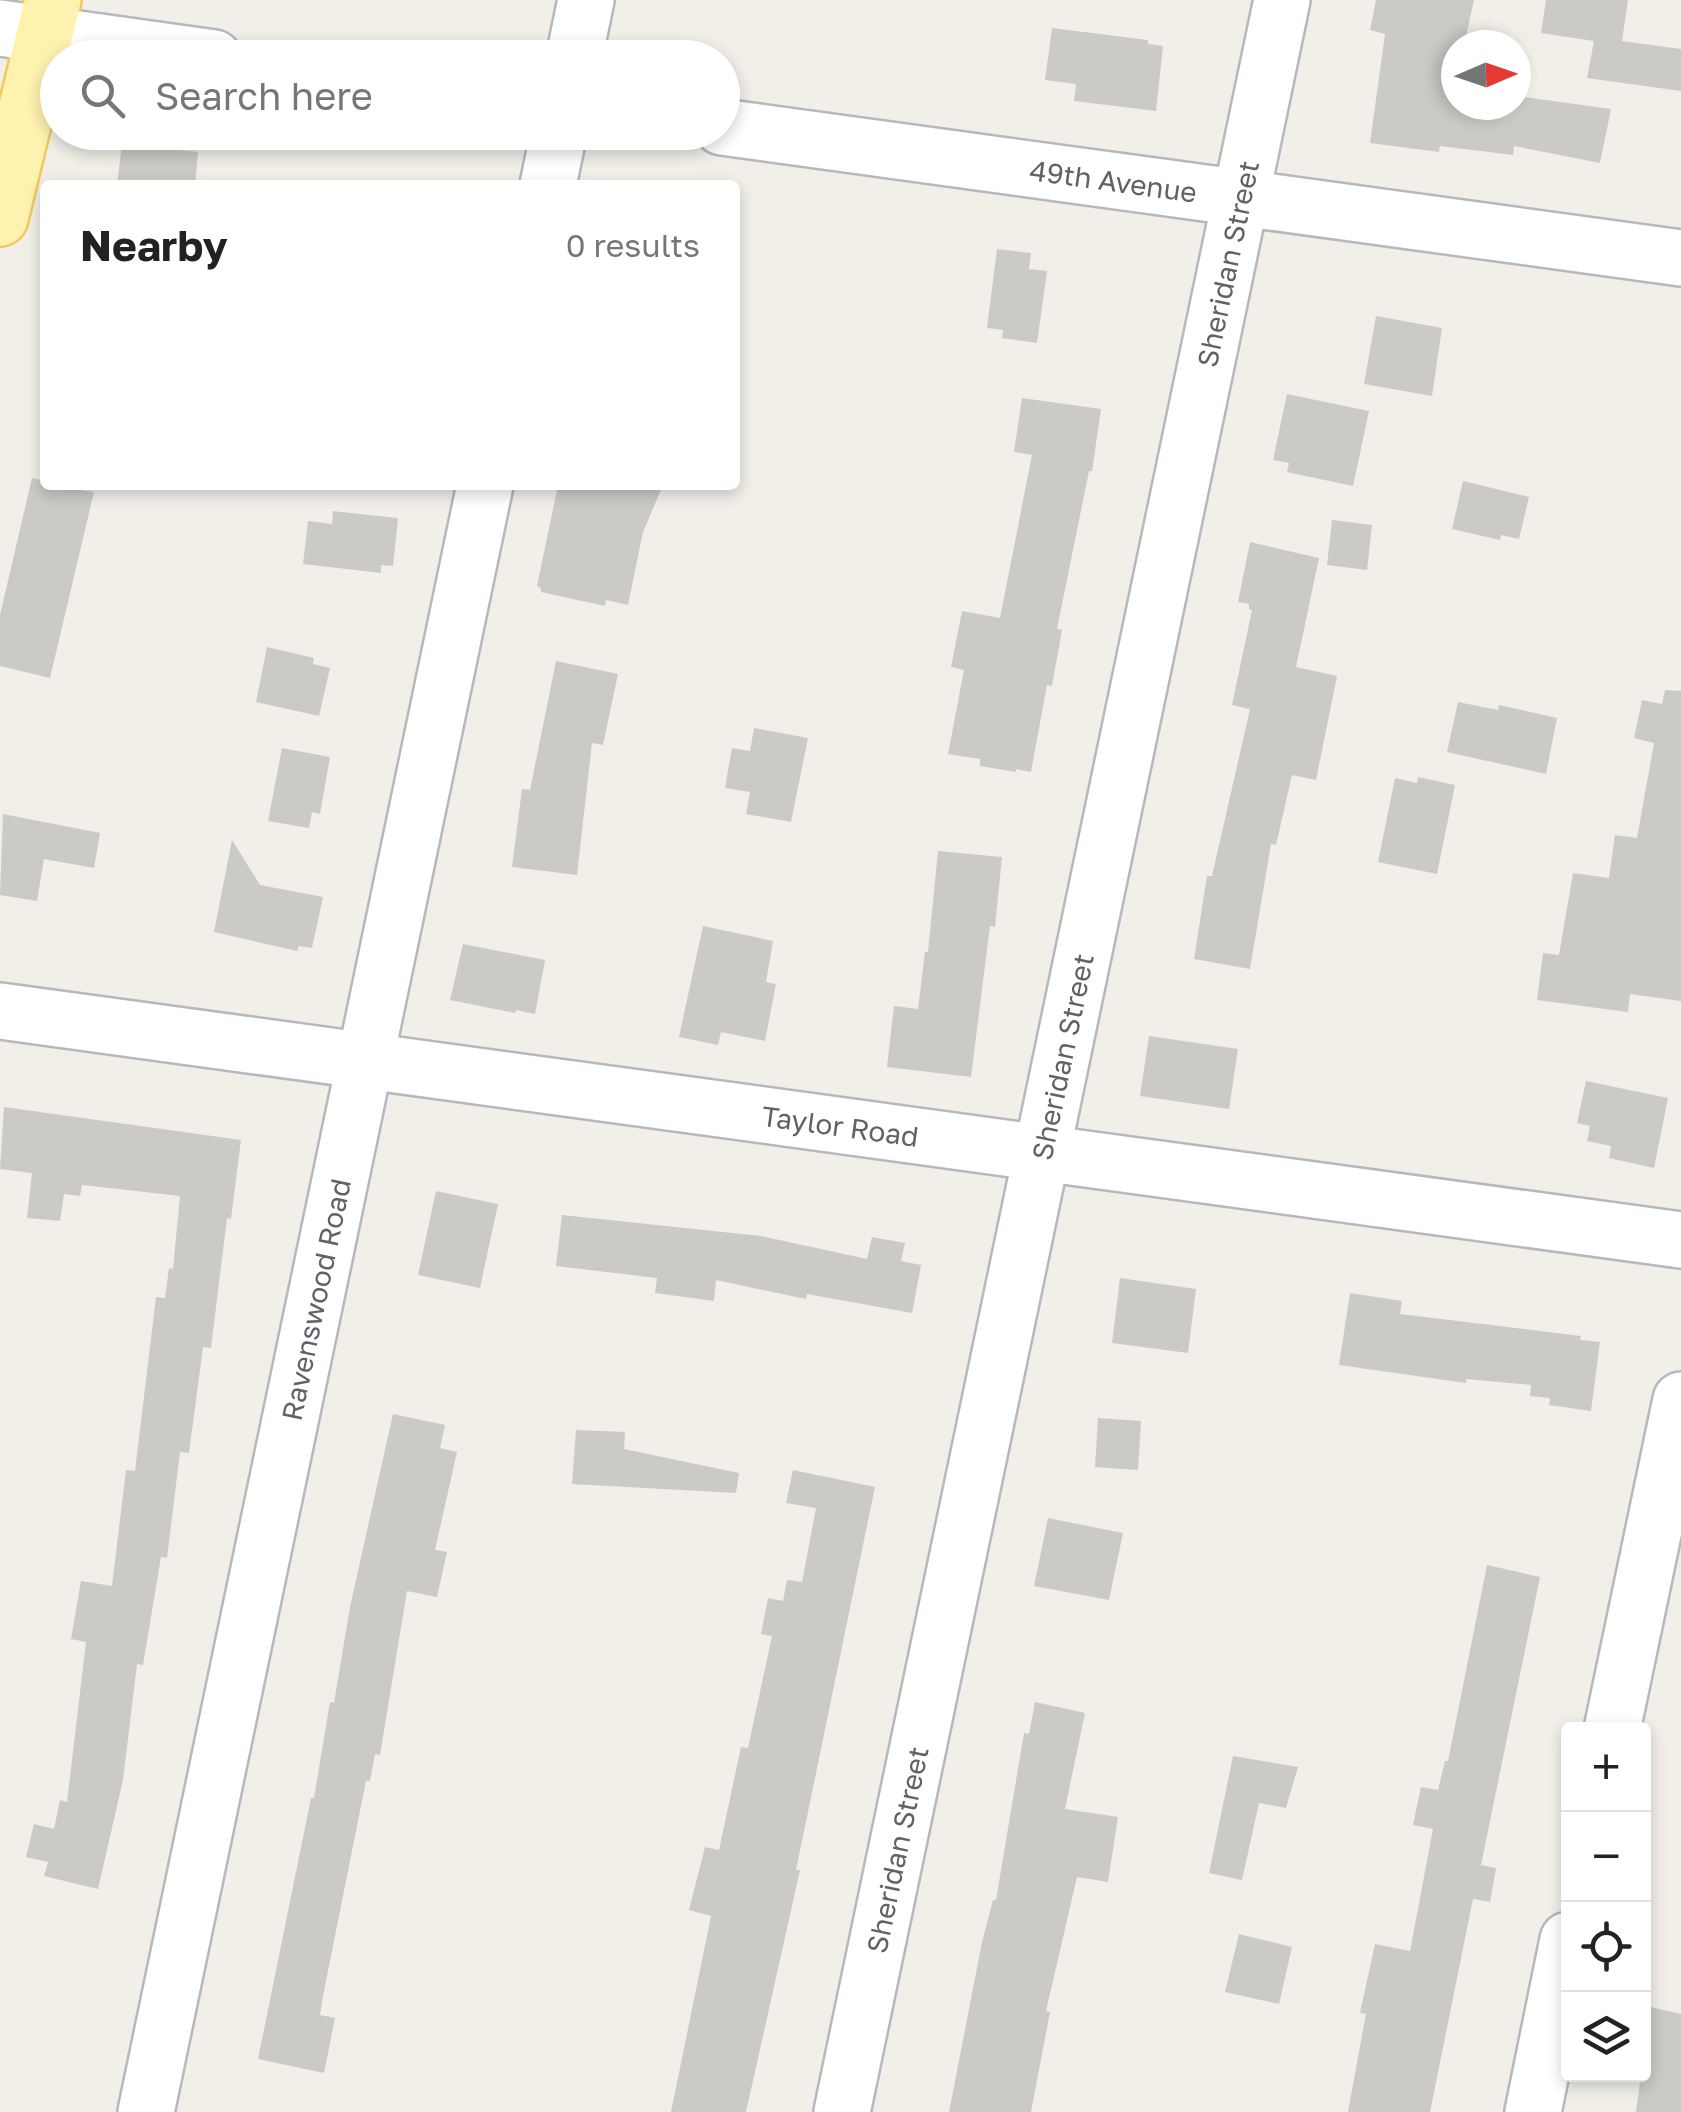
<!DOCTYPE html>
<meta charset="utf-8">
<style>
:root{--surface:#fff;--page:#f6f6f6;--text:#222;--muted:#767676;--line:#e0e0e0}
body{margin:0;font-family:"Golos Text",sans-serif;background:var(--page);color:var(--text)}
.controls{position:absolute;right:30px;bottom:30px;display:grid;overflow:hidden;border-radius:10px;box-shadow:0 5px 15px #0003}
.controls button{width:90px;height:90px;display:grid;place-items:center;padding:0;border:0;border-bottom:2px solid var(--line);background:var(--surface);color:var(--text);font:50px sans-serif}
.compass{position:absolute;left:1441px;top:30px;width:90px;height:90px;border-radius:50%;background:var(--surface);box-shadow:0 5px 15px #0003;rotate:88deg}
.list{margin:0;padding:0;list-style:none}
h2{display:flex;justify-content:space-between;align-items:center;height:130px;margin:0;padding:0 40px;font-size:42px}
h2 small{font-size:32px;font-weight:400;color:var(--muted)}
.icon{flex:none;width:55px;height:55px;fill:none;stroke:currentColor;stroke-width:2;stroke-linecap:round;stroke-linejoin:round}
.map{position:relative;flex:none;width:1681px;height:2112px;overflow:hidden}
.search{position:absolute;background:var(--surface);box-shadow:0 5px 15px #0003;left:40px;top:40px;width:700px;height:110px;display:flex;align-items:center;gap:25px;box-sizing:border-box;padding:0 35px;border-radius:55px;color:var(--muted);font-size:38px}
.panel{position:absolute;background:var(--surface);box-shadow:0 5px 15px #0003;left:40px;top:180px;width:700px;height:310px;border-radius:10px}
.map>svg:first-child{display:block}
</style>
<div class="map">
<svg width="1681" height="2112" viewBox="0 0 1681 2112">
<rect width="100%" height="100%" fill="#f1efe8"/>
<path fill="#cccac5" d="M 1376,0 L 1474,0 L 1464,45 L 1456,45 L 1456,105 L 1516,105 L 1516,96 L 1611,109 L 1600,163 L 1514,146 L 1513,155 L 1440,146 L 1439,152 L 1370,143 L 1385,34 L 1370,30 Z
M 1546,0 L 1628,0 L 1622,41 L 1681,49 L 1681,91 L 1587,78 L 1594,41 L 1541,33 Z
M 1052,28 L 1148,40 L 1148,44 L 1163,46 L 1156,111 L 1074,101 L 1076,84 L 1045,80 Z
M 128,138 L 161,142 L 160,148 L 198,152 L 195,185 L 117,185 L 122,144 L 127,144 Z
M 997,249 L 1031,253 L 1029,269 L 1047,271 L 1037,343 L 1002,338 L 1003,330 L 987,328 Z
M 1376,316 L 1442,328 L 1432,396 L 1364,384 Z
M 1287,394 L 1369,411 L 1353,486 L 1287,472 L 1289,463 L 1273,460 Z
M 1022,398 L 1101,409 L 1092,471 L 1089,471 L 1057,629 L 1062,630 L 1052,686 L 1047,685 L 1031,772 L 1016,769 L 1016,772 L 980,766 L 980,759 L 948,754 L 964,670 L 951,667 L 962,611 L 1000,618 L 1032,455 L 1014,452 Z
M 32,478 L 45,481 L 45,485 L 94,492 L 50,678 L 0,666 L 0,615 Z
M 1463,481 L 1529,497 L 1519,539 L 1501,535 L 1500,540 L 1452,529 Z
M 558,485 L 663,485 L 643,532 L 628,605 L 606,600 L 605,606 L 541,592 L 541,588 L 537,586 Z
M 333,511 L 398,518 L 393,566 L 381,565 L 381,573 L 303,564 L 308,521 L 332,524 Z
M 1332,520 L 1372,525 L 1367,570 L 1327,565 Z
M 1250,542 L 1319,558 L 1296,667 L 1337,676 L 1316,780 L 1292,775 L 1276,845 L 1271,844 L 1250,969 L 1194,959 L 1207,876 L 1212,876 L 1250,709 L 1232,705 L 1252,610 L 1249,609 L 1249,604 L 1238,602 Z
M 267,647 L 314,658 L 313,664 L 330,668 L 319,716 L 256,702 Z
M 556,661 L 618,674 L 603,745 L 592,743 L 577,875 L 512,867 L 522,789 L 530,790 Z
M 1665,690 L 1681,691 L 1681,1001 L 1630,994 L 1628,1012 L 1537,1000 L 1543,953 L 1559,955 L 1573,873 L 1609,878 L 1615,835 L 1637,838 L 1654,743 L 1634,738 L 1642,700 L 1662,704 Z
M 1458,702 L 1498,710 L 1499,705 L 1557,718 L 1546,774 L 1447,752 Z
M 754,728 L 808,738 L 791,822 L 746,814 L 750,792 L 725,788 L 732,748 L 750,751 Z
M 282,748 L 330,757 L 320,814 L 312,812 L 309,828 L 268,821 Z
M 1418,777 L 1455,785 L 1437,874 L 1378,862 L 1395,778 L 1417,783 Z
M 3,814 L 100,833 L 94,868 L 44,859 L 37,901 L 0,895 Z
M 232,840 L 260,885 L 323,897 L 312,948 L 299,946 L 297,951 L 214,932 Z
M 938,851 L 1002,857 L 995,927 L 990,926 L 971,1077 L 887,1067 L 894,1006 L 918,1009 L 925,952 L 928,952 Z
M 703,926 L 773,941 L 766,982 L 776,984 L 765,1041 L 721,1032 L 718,1045 L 679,1037 Z
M 463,944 L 545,960 L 535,1014 L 516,1010 L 515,1013 L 450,1000 Z
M 1149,1036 L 1238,1049 L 1229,1109 L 1140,1096 Z
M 1586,1081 L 1668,1098 L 1654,1168 L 1609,1158 L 1611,1146 L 1587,1141 L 1590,1126 L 1577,1123 Z
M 4,1107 L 241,1140 L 231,1219 L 227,1218 L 211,1348 L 203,1347 L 189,1453 L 180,1452 L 167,1558 L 161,1557 L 143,1665 L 137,1664 L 123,1780 L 98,1889 L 44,1876 L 48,1862 L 26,1857 L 34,1824 L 54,1829 L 60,1800 L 67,1802 L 86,1642 L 71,1639 L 81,1581 L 112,1586 L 126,1470 L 135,1471 L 156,1297 L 165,1298 L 169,1268 L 173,1269 L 180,1196 L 82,1185 L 80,1196 L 64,1194 L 60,1221 L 27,1218 L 32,1173 L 0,1169 Z
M 436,1191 L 498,1204 L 480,1288 L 418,1275 Z
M 562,1215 L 761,1236 L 867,1259 L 872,1237 L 905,1243 L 901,1261 L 921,1265 L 912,1313 L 807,1294 L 806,1299 L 716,1280 L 714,1301 L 655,1293 L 657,1278 L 556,1266 Z
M 1120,1278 L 1196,1289 L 1188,1353 L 1112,1343 Z
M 1350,1293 L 1402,1301 L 1400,1314 L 1581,1336 L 1580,1340 L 1600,1342 L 1591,1411 L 1549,1405 L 1550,1398 L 1530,1396 L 1531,1385 L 1466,1379 L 1466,1383 L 1339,1365 Z
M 393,1414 L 445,1425 L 440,1448 L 457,1452 L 435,1550 L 447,1552 L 437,1597 L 407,1591 L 380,1755 L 375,1754 L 370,1781 L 366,1781 L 323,1996 L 320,2015 L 335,2018 L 324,2073 L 258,2059 L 311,1798 L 314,1798 L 330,1702 L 334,1703 L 350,1607 Z
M 1098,1418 L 1141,1421 L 1138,1470 L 1095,1467 Z
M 576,1430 L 625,1432 L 624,1449 L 739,1473 L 736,1493 L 572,1484 Z
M 793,1470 L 875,1487 L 796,1870 L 800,1870 L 746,2112 L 671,2112 L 711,1916 L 689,1910 L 705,1847 L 719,1850 L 741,1747 L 748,1748 L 772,1636 L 761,1634 L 768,1598 L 783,1601 L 787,1580 L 802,1582 L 816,1508 L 786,1503 Z
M 1048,1518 L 1123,1533 L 1109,1600 L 1034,1586 Z
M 1487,1565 L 1540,1577 L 1481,1865 L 1496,1868 L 1490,1902 L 1473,1899 L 1430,2112 L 1348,2112 L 1366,2014 L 1360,2013 L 1375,1944 L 1410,1951 L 1433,1829 L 1413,1825 L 1421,1787 L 1438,1790 L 1445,1761 L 1448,1761 Z
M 1035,1702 L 1085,1713 L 1065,1809 L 1118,1817 L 1108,1882 L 1077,1877 L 1046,2011 L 1050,2012 L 1031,2112 L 949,2112 L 982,1942 L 993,1900 L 996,1900 L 1024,1733 L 1029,1734 Z
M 1233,1756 L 1298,1767 L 1286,1808 L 1259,1803 L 1242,1880 L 1209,1873 Z
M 1239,1934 L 1292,1947 L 1279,2004 L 1225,1992 Z
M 1651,2007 L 1681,2014 L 1681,2112 L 1636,2112 L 1641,2074 L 1644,2074 Z"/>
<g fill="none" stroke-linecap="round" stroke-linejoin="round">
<g stroke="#b5b8bc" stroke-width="60">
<g id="minor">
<path d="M 0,28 L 214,58"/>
<path d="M 574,58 L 586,0"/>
<path id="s1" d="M 722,127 L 1681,258"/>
<path d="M 548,185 L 559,132"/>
<path id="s2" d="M 0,1011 L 1681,1240"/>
<path d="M 1612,1730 L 1681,1400"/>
<path id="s3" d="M 146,2112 L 485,485"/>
<path id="s4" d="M 842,2112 L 1282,0"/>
<path d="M 1533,2112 L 1568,1940"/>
</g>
</g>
<g stroke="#f2c960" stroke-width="60">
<path id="major" d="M 0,218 L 53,0"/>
</g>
<use href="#minor" stroke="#fff" stroke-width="55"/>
<use href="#major" stroke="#fff2af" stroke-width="55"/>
</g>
<g text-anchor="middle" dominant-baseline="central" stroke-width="8" stroke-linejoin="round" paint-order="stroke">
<g font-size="28" fill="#5f6368" stroke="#fff">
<text stroke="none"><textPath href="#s1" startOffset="395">49th Avenue</textPath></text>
<text stroke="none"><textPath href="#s4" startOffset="1888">Sheridan Street</textPath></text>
<text stroke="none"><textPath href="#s4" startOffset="1078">Sheridan Street</textPath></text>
<text stroke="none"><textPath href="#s2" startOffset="848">Taylor Road</textPath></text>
<text stroke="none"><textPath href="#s3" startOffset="830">Ravenswood Road</textPath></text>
<text stroke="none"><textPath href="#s4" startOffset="268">Sheridan Street</textPath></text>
</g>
</g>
</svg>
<div class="controls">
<button>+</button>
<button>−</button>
<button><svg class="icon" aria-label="locate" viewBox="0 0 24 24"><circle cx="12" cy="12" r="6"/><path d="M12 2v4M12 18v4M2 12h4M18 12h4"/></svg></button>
<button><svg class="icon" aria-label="layers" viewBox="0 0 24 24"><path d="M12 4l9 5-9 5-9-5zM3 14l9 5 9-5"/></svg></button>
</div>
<svg class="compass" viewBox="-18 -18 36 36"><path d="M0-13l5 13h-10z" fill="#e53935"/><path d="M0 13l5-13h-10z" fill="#767676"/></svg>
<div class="search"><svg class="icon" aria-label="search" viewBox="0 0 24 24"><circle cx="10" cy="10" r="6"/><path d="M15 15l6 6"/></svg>Search here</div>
<section class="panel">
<h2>Nearby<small>0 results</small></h2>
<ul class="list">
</ul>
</section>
</div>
